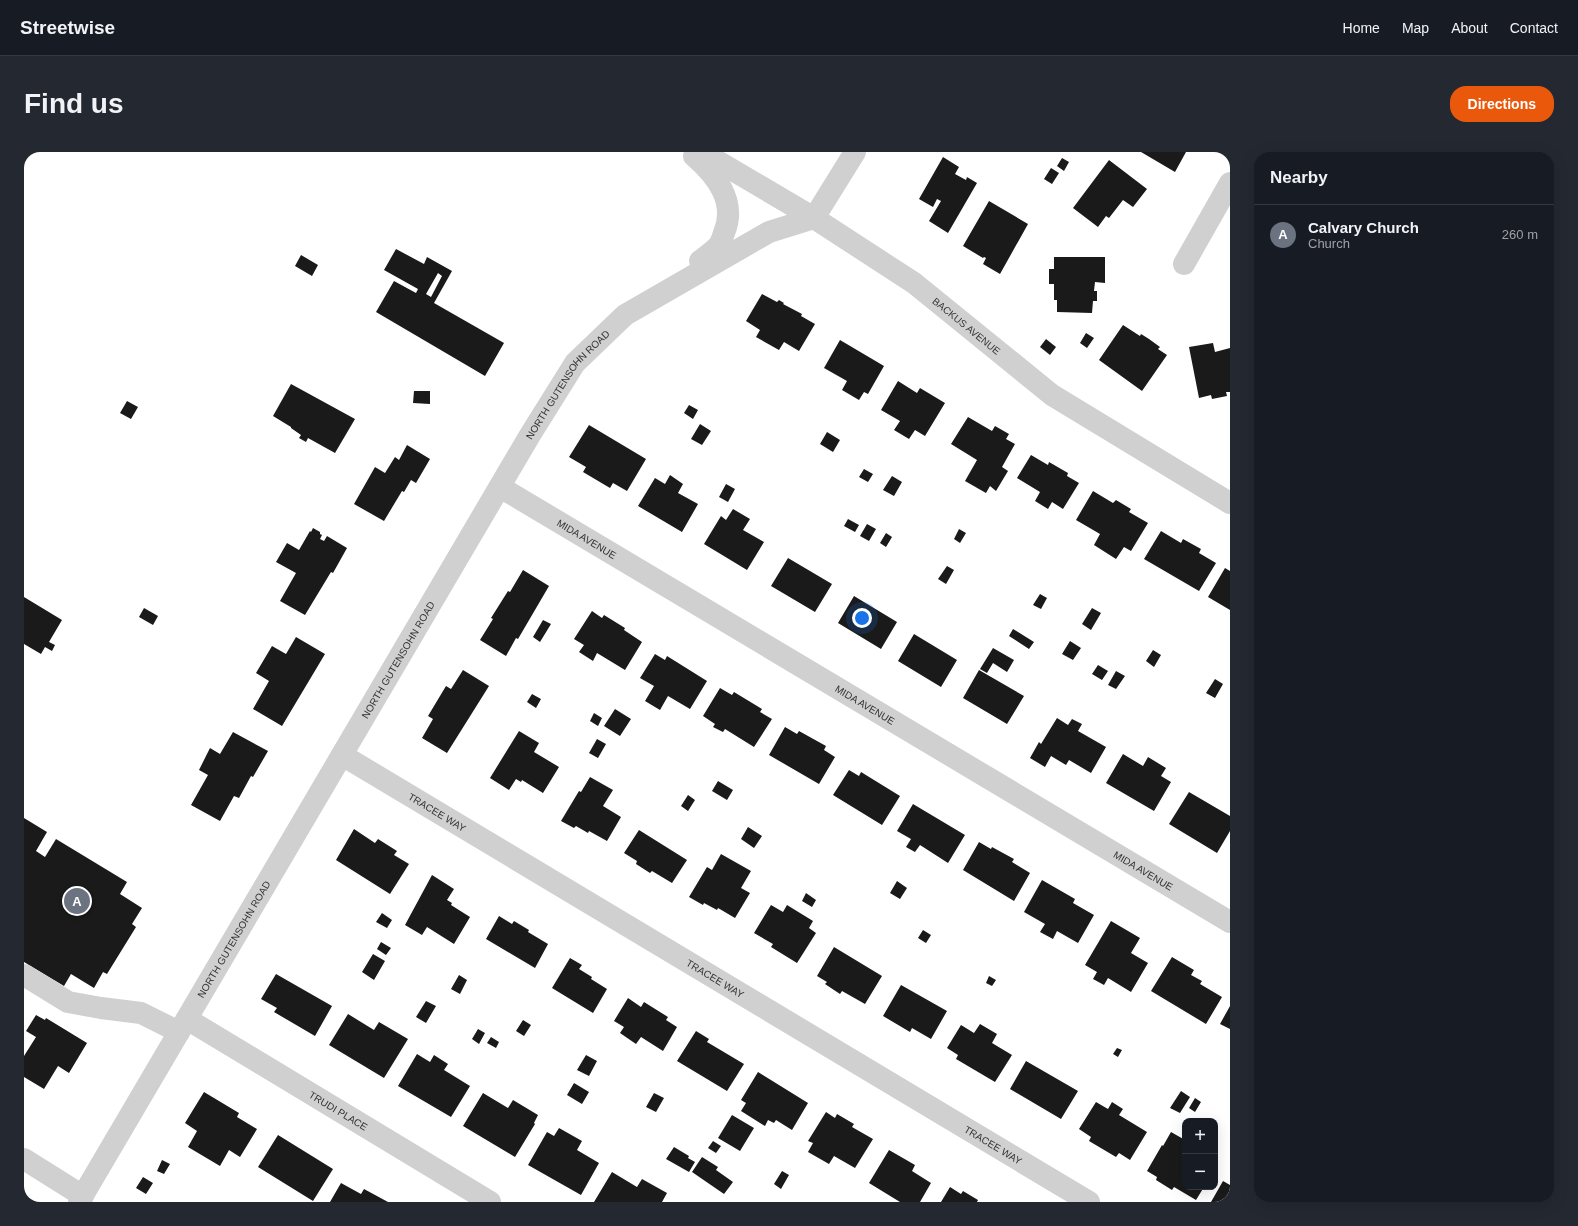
<!DOCTYPE html>
<meta charset="utf-8">
<style>
:root{--surface:#171b24;--page:#242831;--text:#f1f3f6;--muted:#9ea1a6;--line:#363941;--accent:#ea580c}
body{margin:0;font-family:Helvetica,sans-serif;background:var(--page);color:var(--text)}
.controls{position:absolute;right:12px;bottom:12px;display:grid;overflow:hidden;border-radius:8px;box-shadow:0 4px 16px #0002}
.controls button{width:36px;height:36px;display:grid;place-items:center;padding:0;border:0;border-bottom:1px solid var(--line);background:var(--surface);color:var(--text);font:20px sans-serif}
.you{position:absolute;left:838px;top:466px;width:14px;height:14px;margin:-10px;border:3px solid #fff;border-radius:50%;background:#1a73e8;box-shadow:0 0 0 6px #1a73e833}
.badge{display:grid;place-items:center;width:26px;height:26px;border-radius:50%;background:var(--accent);color:#fff;font-size:13px;font-weight:700}
.pin{position:absolute;translate:-50% -50%;border:2px solid #fff;box-shadow:0 1px 4px #0006}
.list{margin:0;padding:0;list-style:none}
h2{display:flex;justify-content:space-between;align-items:center;height:52px;margin:0;padding:0 16px;font-size:17px}
h2 small{font-size:13px;font-weight:400;color:var(--muted)}
.list li{display:grid;grid-template-columns:26px 1fr auto;gap:12px;align-items:center;box-sizing:border-box;height:60px;padding:0 16px;border-top:1px solid var(--line)}
.list b{display:block;font-size:15px;white-space:nowrap}
.list p{margin:0;font-size:13px;white-space:nowrap;color:var(--muted)}
.list em{font-size:13px;font-style:normal;color:var(--muted)}
.map{position:relative;flex:none;width:1206px;height:1050px;overflow:hidden;border-radius:16px}
header{display:flex;align-items:center;gap:24px;box-sizing:border-box;height:56px;padding:0 20px;background:var(--surface);border-bottom:1px solid var(--line)}
header strong{font-size:19px}
nav{display:flex;gap:22px;margin-inline-start:auto;font-size:14px}
.intro{display:flex;align-items:center;justify-content:space-between;box-sizing:border-box;height:96px;padding:0 24px}
h1{margin:0;font-size:28px}
.button{padding:10px 18px;border-radius:16px;background:var(--accent);color:#fff;font-size:14px;font-weight:700}
main{display:flex;gap:24px;padding:0 24px}
aside{flex:1;background:var(--surface);border-radius:16px;box-shadow:0 4px 16px #0002}
.map>svg:first-child{display:block}
</style>
<header>
<strong>Streetwise</strong>
<nav><a>Home</a><a>Map</a><a>About</a><a>Contact</a></nav>
</header>
<div class="intro"><h1>Find us</h1><a class="button">Directions</a></div>
<main>
<div class="map">
<svg width="1206" height="1050" viewBox="0 0 1206 1050">
<rect width="100%" height="100%" fill="#fff"/>
<path fill="#1a1a1a" fill-rule="evenodd" d="M 1117,0 L 1162,0 L 1151,20 Z
M 919,5 L 935,15 L 931,22 L 942,28 L 943,25 L 953,31 L 924,81 L 905,69 L 917,49 L 913,47 L 909,55 L 895,47 Z
M 1038,6 L 1045,10 L 1040,19 L 1033,14 Z
M 1085,8 L 1123,37 L 1109,55 L 1099,48 L 1085,66 L 1082,64 L 1074,75 L 1049,56 Z
M 1027,16 L 1035,21 L 1028,32 L 1020,27 Z
M 965,49 L 1004,72 L 976,122 L 959,112 L 962,106 L 960,105 L 959,106 L 939,94 Z
M 372,97 L 400,112 L 403,105 L 428,119 L 410,151 L 480,191 L 461,224 L 352,160 L 370,129 L 392,141 L 394,137 L 360,118 ZM 414,121 L 418,124 L 407,145 L 402,142 Z
M 277,103 L 294,113 L 288,124 L 271,114 Z
M 1030,105 L 1081,105 L 1081,131 L 1071,130 L 1070,139 L 1073,139 L 1073,149 L 1069,149 L 1068,161 L 1033,160 L 1033,148 L 1030,148 L 1030,132 L 1025,132 L 1025,117 L 1030,117 Z
M 738,142 L 753,150 L 755,148 L 760,151 L 759,152 L 778,162 L 777,164 L 791,172 L 775,199 L 760,190 L 755,198 L 732,185 L 736,178 L 722,169 Z
M 1099,173 L 1116,184 L 1117,182 L 1125,187 L 1136,195 L 1134,197 L 1143,203 L 1118,239 L 1075,208 Z
M 1062,181 L 1070,186 L 1063,196 L 1056,191 Z
M 1022,187 L 1032,195 L 1026,203 L 1016,195 Z
M 816,188 L 860,214 L 844,242 L 840,240 L 835,248 L 818,238 L 823,229 L 800,216 Z
M 1189,191 L 1191,200 L 1206,196 L 1206,240 L 1202,240 L 1203,244 L 1188,247 L 1187,243 L 1175,246 L 1165,195 Z
M 874,229 L 893,241 L 896,236 L 921,251 L 901,284 L 891,278 L 885,287 L 870,278 L 876,269 L 857,258 Z
M 267,232 L 331,267 L 311,301 L 284,286 L 282,290 L 275,286 L 277,283 L 267,276 L 267,275 L 249,264 Z
M 390,239 L 406,239 L 406,252 L 389,251 Z
M 103,249 L 114,255 L 107,267 L 96,261 Z
M 665,253 L 674,258 L 669,267 L 660,261 Z
M 944,265 L 968,279 L 971,274 L 985,282 L 982,287 L 991,292 L 978,315 L 984,319 L 972,339 L 966,334 L 962,341 L 941,329 L 953,308 L 927,292 Z
M 676,272 L 687,279 L 678,293 L 667,287 Z
M 565,273 L 622,307 L 603,339 L 589,331 L 586,336 L 559,320 L 562,315 L 545,305 Z
M 803,280 L 816,288 L 809,300 L 796,292 Z
M 383,293 L 406,307 L 392,331 L 387,328 L 380,340 L 378,339 L 360,369 L 330,352 L 351,315 L 361,321 L 371,305 L 375,308 Z
M 1007,303 L 1024,313 L 1025,310 L 1044,321 L 1043,324 L 1055,331 L 1039,357 L 1028,350 L 1024,357 L 1011,349 L 1016,340 L 993,326 Z
M 840,317 L 849,322 L 844,330 L 835,325 Z
M 646,323 L 659,332 L 654,341 L 674,352 L 658,380 L 614,354 L 631,326 L 641,332 Z
M 868,324 L 878,330 L 870,344 L 859,338 Z
M 702,332 L 711,337 L 704,350 L 695,345 Z
M 1069,339 L 1089,351 L 1092,348 L 1107,357 L 1105,360 L 1124,371 L 1107,399 L 1100,395 L 1092,407 L 1070,393 L 1076,382 L 1052,368 Z
M 709,357 L 726,367 L 719,378 L 740,390 L 723,418 L 680,392 L 697,364 L 702,368 Z
M 824,367 L 835,373 L 831,380 L 820,374 Z
M 843,372 L 852,377 L 845,389 L 836,384 Z
M 289,376 L 296,380 L 296,382 L 298,383 L 296,387 L 300,389 L 303,384 L 323,396 L 309,421 L 307,420 L 281,463 L 256,449 L 272,421 L 252,410 L 263,391 L 275,398 L 286,379 L 287,380 Z
M 935,377 L 942,381 L 936,391 L 930,387 Z
M 1137,379 L 1157,391 L 1159,387 L 1177,397 L 1175,401 L 1192,411 L 1175,439 L 1120,407 Z
M 862,381 L 868,385 L 862,395 L 856,391 Z
M 764,406 L 808,432 L 791,460 L 747,434 Z
M 923,414 L 930,418 L 922,432 L 914,427 Z
M 1201,416 L 1206,419 L 1206,458 L 1184,445 Z
M 499,418 L 525,434 L 494,487 L 492,486 L 482,504 L 456,488 L 469,467 L 467,466 L 484,439 L 486,440 Z
M 1016,442 L 1023,446 L 1017,457 L 1009,453 Z
M 830,444 L 873,470 L 857,497 L 814,471 Z
M 0,445 L 38,468 L 25,490 L 31,493 L 28,499 L 21,495 L 17,502 L 0,492 Z
M 120,456 L 134,464 L 129,473 L 115,465 Z
M 1068,456 L 1077,461 L 1067,478 L 1058,472 Z
M 568,459 L 578,466 L 580,463 L 601,476 L 600,478 L 618,490 L 601,518 L 573,501 L 569,509 L 555,500 L 560,493 L 550,487 Z
M 519,468 L 527,472 L 516,490 L 509,485 Z
M 989,477 L 1010,490 L 1005,497 L 985,484 Z
M 890,482 L 933,508 L 917,535 L 874,509 Z
M 272,485 L 301,502 L 258,574 L 229,557 L 245,529 L 232,521 L 248,494 L 262,502 Z
M 1046,489 L 1057,496 L 1049,508 L 1038,502 Z
M 969,496 L 990,508 L 983,520 L 969,511 L 963,521 L 956,517 Z
M 1129,498 L 1137,503 L 1130,515 L 1122,509 Z
M 631,502 L 641,508 L 643,504 L 683,529 L 666,557 L 644,544 L 636,558 L 621,549 L 630,534 L 616,526 Z
M 1074,513 L 1084,519 L 1078,528 L 1068,522 Z
M 439,518 L 465,534 L 423,601 L 398,586 L 409,567 L 404,564 L 422,534 L 427,537 Z
M 955,518 L 1000,544 L 983,572 L 939,546 Z
M 1092,519 L 1101,524 L 1092,537 L 1084,533 Z
M 1191,527 L 1199,532 L 1191,546 L 1182,541 Z
M 696,536 L 708,543 L 710,540 L 738,557 L 736,560 L 748,567 L 730,595 L 701,577 L 699,580 L 689,575 L 691,572 L 679,564 Z
M 508,542 L 517,547 L 512,556 L 503,550 Z
M 591,557 L 607,567 L 596,584 L 580,574 Z
M 570,561 L 578,566 L 574,574 L 566,569 Z
M 1033,566 L 1044,573 L 1048,567 L 1058,572 L 1054,579 L 1082,595 L 1067,621 L 1045,608 L 1042,613 L 1027,604 L 1021,615 L 1006,606 L 1015,590 L 1017,592 Z
M 761,575 L 773,582 L 775,579 L 802,594 L 800,598 L 811,605 L 795,632 L 745,603 Z
M 495,579 L 515,591 L 510,600 L 535,615 L 519,641 L 498,628 L 497,630 L 492,627 L 485,638 L 466,626 Z
M 209,580 L 244,599 L 229,625 L 227,624 L 215,646 L 210,644 L 196,669 L 167,653 L 184,623 L 175,618 L 186,596 L 196,602 Z
M 573,587 L 582,592 L 574,606 L 565,601 Z
M 1099,602 L 1119,614 L 1124,605 L 1142,616 L 1137,624 L 1147,630 L 1130,659 L 1082,631 Z
M 825,618 L 835,624 L 837,620 L 876,644 L 858,673 L 809,643 Z
M 566,625 L 589,638 L 579,654 L 597,665 L 583,689 L 565,679 L 564,681 L 552,674 L 550,676 L 537,669 L 555,639 L 557,640 Z
M 694,629 L 709,638 L 703,648 L 688,639 Z
M 1165,640 L 1206,664 L 1206,679 L 1193,701 L 1145,672 Z
M 664,643 L 671,648 L 664,659 L 657,654 Z
M 889,652 L 941,683 L 924,711 L 896,693 L 891,700 L 882,695 L 887,687 L 873,679 Z
M 0,666 L 23,680 L 12,699 L 21,705 L 32,687 L 103,730 L 96,742 L 118,756 L 108,772 L 112,775 L 83,822 L 79,820 L 70,836 L 47,822 L 40,834 L 0,810 Z
M 724,675 L 738,684 L 730,696 L 717,687 Z
M 330,677 L 351,691 L 354,687 L 373,699 L 370,703 L 385,712 L 366,742 L 312,708 Z
M 615,678 L 663,708 L 648,731 L 628,719 L 626,721 L 612,712 L 613,709 L 600,701 Z
M 955,690 L 967,697 L 968,695 L 990,707 L 988,710 L 1006,721 L 990,749 L 939,718 Z
M 697,702 L 727,719 L 717,736 L 726,741 L 711,766 L 694,756 L 693,758 L 680,751 L 679,753 L 665,745 L 683,715 L 688,718 Z
M 408,723 L 430,737 L 423,748 L 428,751 L 427,753 L 446,765 L 430,792 L 403,775 L 398,783 L 381,773 Z
M 1018,728 L 1051,747 L 1049,751 L 1070,763 L 1054,791 L 1033,779 L 1029,787 L 1016,780 L 1021,772 L 1000,760 Z
M 873,729 L 883,736 L 876,747 L 866,741 Z
M 782,741 L 792,748 L 788,755 L 778,749 Z
M 747,753 L 759,760 L 763,753 L 789,769 L 785,776 L 792,781 L 773,811 L 747,795 L 749,792 L 730,781 Z
M 358,761 L 368,768 L 363,776 L 352,770 Z
M 475,764 L 488,772 L 490,769 L 505,778 L 504,780 L 524,792 L 511,816 L 462,787 Z
M 1087,769 L 1116,786 L 1107,801 L 1124,811 L 1107,840 L 1084,826 L 1080,833 L 1069,827 L 1073,820 L 1061,813 Z
M 899,778 L 907,783 L 902,791 L 894,786 Z
M 357,790 L 367,796 L 362,803 L 353,797 Z
M 810,795 L 858,824 L 841,852 L 818,839 L 816,842 L 801,832 L 803,830 L 793,824 Z
M 349,802 L 361,809 L 350,828 L 338,820 Z
M 1148,805 L 1170,818 L 1167,823 L 1178,829 L 1176,832 L 1198,845 L 1182,872 L 1127,839 Z
M 546,806 L 558,813 L 555,817 L 568,825 L 567,827 L 583,837 L 569,861 L 528,836 Z
M 252,822 L 308,854 L 291,884 L 250,860 L 253,856 L 237,847 Z
M 435,823 L 443,828 L 436,842 L 427,837 Z
M 965,824 L 972,828 L 968,834 L 962,831 Z
M 877,833 L 923,859 L 907,887 L 888,876 L 886,880 L 859,864 Z
M 604,846 L 617,855 L 620,850 L 644,865 L 642,868 L 653,875 L 639,899 L 617,885 L 612,892 L 596,881 L 600,875 L 590,869 Z
M 402,849 L 412,854 L 402,871 L 392,865 Z
M 1206,854 L 1206,877 L 1196,872 Z
M 324,862 L 350,878 L 355,870 L 384,887 L 360,926 L 305,893 Z
M 12,863 L 21,868 L 22,866 L 63,891 L 45,921 L 34,914 L 20,937 L 0,925 L 0,904 L 12,885 L 2,879 Z
M 499,868 L 507,873 L 500,884 L 492,879 Z
M 956,872 L 973,882 L 968,891 L 988,903 L 971,930 L 932,907 L 934,903 L 923,896 L 937,873 L 950,881 Z
M 454,877 L 461,881 L 455,892 L 448,887 Z
M 672,879 L 685,887 L 683,890 L 720,912 L 703,939 L 653,909 Z
M 467,885 L 475,890 L 472,896 L 463,891 Z
M 1093,896 L 1098,898 L 1094,905 L 1089,902 Z
M 393,902 L 406,910 L 410,903 L 424,912 L 420,918 L 446,934 L 427,965 L 374,934 Z
M 562,903 L 573,909 L 565,924 L 553,918 Z
M 1002,909 L 1054,939 L 1037,967 L 986,937 Z
M 734,920 L 784,951 L 768,978 L 752,968 L 750,971 L 744,968 L 741,974 L 717,959 L 722,951 L 717,948 Z
M 550,931 L 565,940 L 558,952 L 543,943 Z
M 1157,939 L 1166,945 L 1156,961 L 1146,956 Z
M 180,940 L 215,961 L 213,965 L 233,977 L 216,1005 L 205,998 L 196,1014 L 164,995 L 173,979 L 161,971 Z
M 459,941 L 484,956 L 489,948 L 514,963 L 510,971 L 511,972 L 491,1005 L 439,974 Z
M 630,941 L 640,946 L 632,960 L 622,955 Z
M 1171,946 L 1177,950 L 1171,960 L 1165,956 Z
M 1072,950 L 1084,957 L 1088,950 L 1099,957 L 1095,963 L 1123,980 L 1106,1008 L 1095,1001 L 1092,1005 L 1065,989 L 1067,985 L 1055,977 Z
M 802,960 L 811,966 L 813,962 L 830,972 L 828,975 L 849,987 L 831,1016 L 810,1004 L 805,1012 L 784,1000 L 789,991 L 784,989 Z
M 708,963 L 730,976 L 716,999 L 694,986 Z
M 535,976 L 558,989 L 553,998 L 575,1011 L 557,1043 L 504,1013 L 523,980 L 530,984 Z
M 1147,980 L 1161,988 L 1161,1035 L 1180,1035 L 1172,1048 L 1150,1035 L 1148,1038 L 1132,1028 L 1133,1025 L 1123,1019 L 1138,993 L 1139,994 Z
M 254,983 L 309,1017 L 289,1049 L 234,1015 Z
M 689,989 L 697,994 L 692,1001 L 684,996 Z
M 650,995 L 665,1004 L 664,1006 L 671,1010 L 665,1020 L 642,1007 Z
M 865,998 L 891,1013 L 888,1019 L 907,1031 L 896,1050 L 876,1050 L 845,1031 Z
M 678,1005 L 694,1015 L 692,1018 L 709,1030 L 700,1042 L 668,1020 Z
M 138,1008 L 146,1012 L 140,1022 L 133,1019 Z
M 758,1019 L 765,1023 L 757,1037 L 750,1032 Z
M 588,1020 L 613,1035 L 618,1027 L 643,1041 L 638,1050 L 570,1050 Z
M 119,1025 L 129,1031 L 122,1042 L 112,1036 Z
M 1199,1029 L 1206,1033 L 1206,1050 L 1187,1050 Z
M 317,1031 L 337,1042 L 340,1037 L 364,1050 L 306,1050 Z
M 926,1035 L 937,1042 L 939,1039 L 954,1048 L 953,1050 L 917,1050 Z"/>
<g fill="none" stroke-linecap="round" stroke-linejoin="round">
<g stroke="#d0d0d0" stroke-width="22">
<path id="s1" d="M 678,0 L 790,66 L 890,131 L 1028,243 L 1206,351"/>
<path d="M 670,4 C 693,24 713,50 700,81 C 699,85 697,90 695,93 C 690,99 682,104 676,109"/>
<path d="M 790,66 L 831,0"/>
<path d="M 1160,112 L 1206,31"/>
<path id="s2" d="M 476,335 L 1206,770"/>
<path id="s3" d="M 318,603 L 1065,1050"/>
<path d="M 0,823 L 44,850 L 77,856 L 117,861 L 155,880"/>
<path id="s4" d="M 163,867 L 466,1050"/>
<path d="M 0,1007 L 59,1044"/>
<path id="s5" d="M 55,1050 L 506,283 L 551,211 L 601,163 L 745,80 L 790,66"/>
</g>
</g>
<g text-anchor="middle" dominant-baseline="central" stroke-width="4" stroke-linejoin="round" paint-order="stroke">
<g font-size="10" fill="#333" stroke="#fff">
<text stroke="none"><textPath href="#s1" startOffset="317">BACKUS AVENUE</textPath></text>
<text stroke="none"><textPath href="#s5" startOffset="953">NORTH GUTENSOHN ROAD</textPath></text>
<text stroke="none"><textPath href="#s2" startOffset="101">MIDA AVENUE</textPath></text>
<text stroke="none"><textPath href="#s5" startOffset="629">NORTH GUTENSOHN ROAD</textPath></text>
<text stroke="none"><textPath href="#s2" startOffset="425">MIDA AVENUE</textPath></text>
<text stroke="none"><textPath href="#s3" startOffset="111">TRACEE WAY</textPath></text>
<text stroke="none"><textPath href="#s2" startOffset="749">MIDA AVENUE</textPath></text>
<text stroke="none"><textPath href="#s5" startOffset="305">NORTH GUTENSOHN ROAD</textPath></text>
<text stroke="none"><textPath href="#s3" startOffset="435">TRACEE WAY</textPath></text>
<text stroke="none"><textPath href="#s4" startOffset="177">TRUDI PLACE</textPath></text>
<text stroke="none"><textPath href="#s3" startOffset="759">TRACEE WAY</textPath></text>
</g>
</g>
</svg>
<div class="controls">
<button>+</button>
<button>−</button>
</div>
<div class="you"></div>
<div class="pin badge" style="left:53px;top:749px;background:#6b7280">A</div>
</div>
<aside>
<h2>Nearby<small></small></h2>
<ul class="list">
<li><span class="badge" style="background:#6b7280">A</span><div><b>Calvary Church</b><p>Church</p></div><em>260 m</em></li>
</ul>
</aside>
</main>
